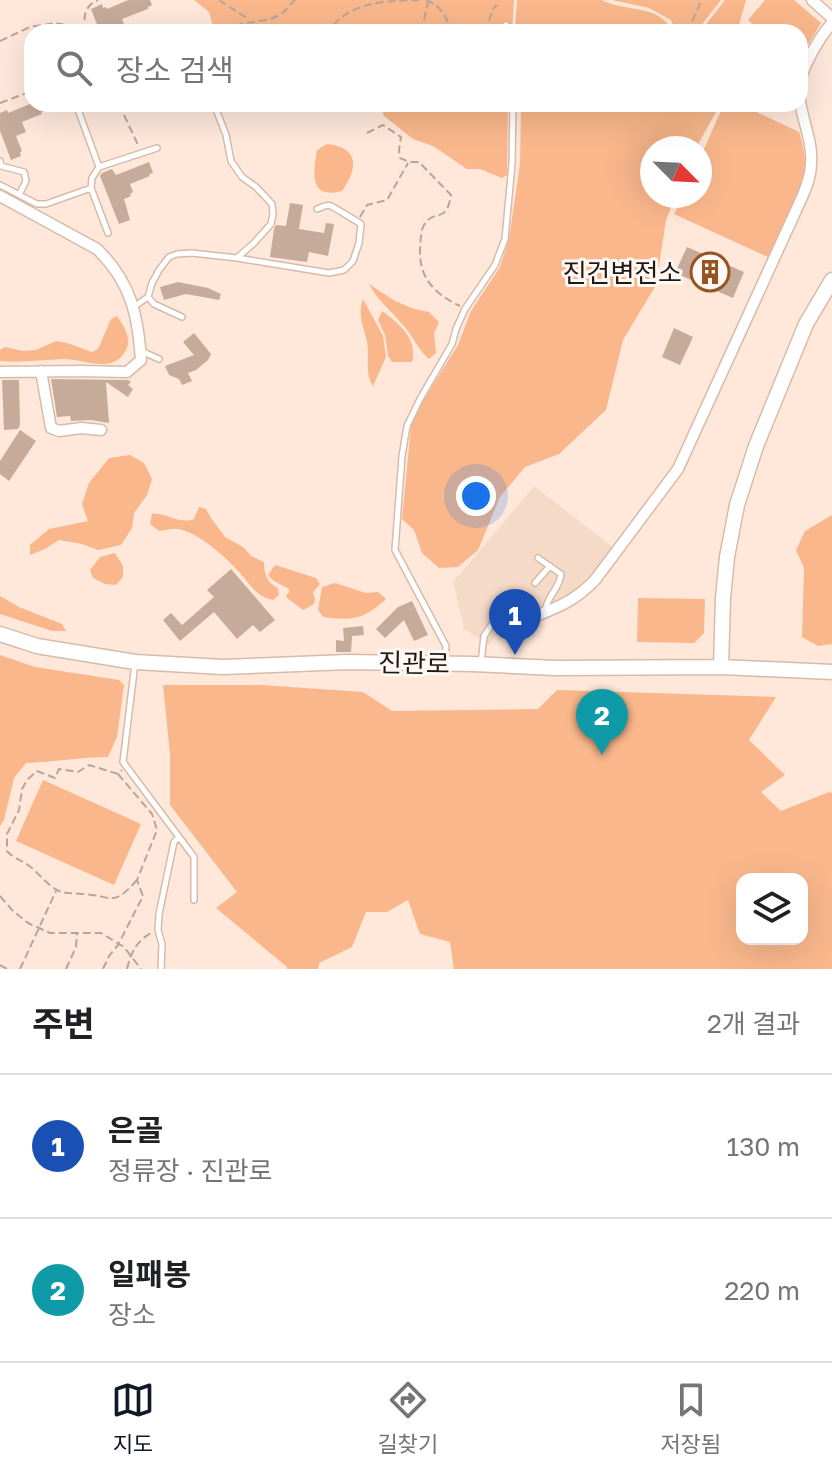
<!DOCTYPE html>
<html lang="ko">
<meta charset="utf-8">
<style>
:root{--surface:#fff;--page:#f6f6f6;--text:#202124;--muted:#757577;--line:#e0e0e0;--accent:#111827}
body{margin:0;font-family:"Golos Text","Noto Sans KR",sans-serif;background:var(--page);color:var(--text)}
.controls{position:absolute;right:24px;bottom:24px;display:grid;overflow:hidden;border-radius:16px;box-shadow:0 8px 32px #0002}
.controls button{width:72px;height:72px;display:grid;place-items:center;padding:0;border:0;border-bottom:2px solid var(--line);background:var(--surface);color:var(--text);font:40px sans-serif}
.compass{position:absolute;left:640px;top:136px;width:72px;height:72px;border-radius:50%;background:var(--surface);box-shadow:0 8px 32px #0002;rotate:114deg}
.you{position:absolute;left:476px;top:496px;width:28px;height:28px;margin:-20px;border:6px solid #fff;border-radius:50%;background:#1a73e8;box-shadow:0 0 0 12px #1a73e833}
.badge{display:grid;place-items:center;width:52px;height:52px;border-radius:50%;background:var(--accent);color:#fff;font-size:26px;font-weight:700}
.pin{position:absolute;translate:-50% -66px;filter:drop-shadow(0 2px 4px #0008)}
.pin::after{content:'';position:absolute;top:42px;width:28px;height:24px;background:inherit;clip-path:polygon(0 0,100% 0,50% 100%)}
.list{margin:0;padding:0;list-style:none}
h2{display:flex;justify-content:space-between;align-items:center;height:104px;margin:0;padding:0 32px;font-size:34px}
h2 small{font-size:26px;font-weight:400;color:var(--muted)}
.list li{display:grid;grid-template-columns:52px 1fr auto;gap:24px;align-items:center;box-sizing:border-box;height:144px;padding:0 32px;border-top:2px solid var(--line)}
.list b{display:block;font-size:30px;white-space:nowrap}
.list p{margin:0;font-size:26px;white-space:nowrap;color:var(--muted)}
.list em{font-size:26px;font-style:normal;color:var(--muted)}
.icon{flex:none;width:44px;height:44px;fill:none;stroke:currentColor;stroke-width:2;stroke-linecap:round;stroke-linejoin:round}
.map{position:relative;flex:none;width:832px;height:969px;overflow:hidden}
.search{position:absolute;background:var(--surface);box-shadow:0 8px 32px #0002;left:24px;right:24px;top:24px;height:88px;display:flex;align-items:center;gap:20px;box-sizing:border-box;padding:0 28px;border-radius:24px;color:var(--muted);font-size:30px}
.sheet{height:392px;background:var(--surface)}
nav{display:flex;justify-content:space-around;align-items:center;box-sizing:border-box;height:112px;border-top:2px solid var(--line);background:var(--surface);font-size:22px;color:var(--muted)}
nav a{display:grid;justify-items:center;gap:4px}
nav .on{color:var(--accent)}
.map>svg:first-child{display:block}
</style>
<div class="map">
<svg width="832" height="969" viewBox="0 0 832 969">
<rect width="100%" height="100%" fill="#ffe8da"/>
<path fill="#f6dac8" d="M 534,486 L 613,547 L 591,576 L 576,592 L 555,605 L 522,617 L 534,627 L 519,648 L 498,633 L 489,645 L 464,629 L 453,582 Z"/>
<path fill="#f9b78b" fill-rule="evenodd" d="M 194,0 L 514,0 L 512,32 L 209,32 L 213,26 L 209,12 Z
M 517,0 L 602,0 C 627,13 659,3 673,32 L 515,32 Z
M 612,0 L 721,0 L 696,32 L 676,32 L 671,20 L 649,8 Z
M 725,0 L 746,0 L 737,32 L 700,32 Z
M 765,0 L 794,0 L 821,23 L 800,58 L 800,32 L 761,32 L 748,20 Z
M 380,104 L 508,104 L 507,175 L 502,178 L 480,169 L 467,169 L 433,146 L 413,139 L 384,116 Z
M 521,104 L 718,104 L 716,112 L 696,148 L 652,148 L 652,196 L 676,196 L 666,220 L 656,285 L 623,340 L 606,410 L 559,454 L 525,467 L 500,497 L 478,550 L 458,567 L 439,568 L 422,553 L 414,530 L 402,519 L 411,426 L 423,401 L 458,345 L 471,311 L 500,267 L 509,239 L 520,164 Z
M 724,104 L 740,104 L 799,132 C 802,142 805,152 805,163 C 803,193 781,229 768,257 L 674,214 L 683,196 L 700,196 L 700,158 Z
M 327,144 C 360,148 358,168 342,191 C 309,200 313,173 317,150 Z
M 369,284 L 395,301 L 414,309 L 429,312 L 439,322 L 434,333 L 436,353 L 429,359 C 417,349 413,335 402,324 C 391,310 378,301 369,284 Z
M 363,299 L 383,336 L 386,357 L 373,386 C 364,373 370,357 367,342 C 364,327 357,315 363,299 Z
M 382,311 C 399,323 418,339 412,362 L 392,362 L 388,356 L 385,335 L 378,320 Z
M 117,316 C 124,326 132,338 126,350 C 113,375 85,359 63,359 C 42,360 20,363 0,361 L 0,350 L 5,347 L 23,351 L 36,350 L 56,341 L 67,343 L 92,352 L 98,349 L 111,319 Z
M 130,455 L 144,463 L 152,479 L 147,495 L 134,513 L 132,528 L 121,545 L 98,550 L 82,544 L 59,540 L 45,549 L 30,555 L 30,545 L 49,529 L 88,521 L 82,504 L 89,483 L 109,458 Z
M 199,507 L 206,509 L 211,518 L 225,537 L 243,547 L 251,556 L 264,562 C 264,574 267,583 278,588 L 279,595 L 273,600 C 257,598 250,584 240,573 C 227,558 198,532 178,529 C 172,528 164,531 159,531 L 150,524 L 152,514 C 167,512 178,525 194,519 Z
M 832,515 L 832,644 L 818,646 L 802,637 L 804,568 L 796,550 L 805,531 Z
M 115,553 L 123,566 L 123,577 L 116,585 L 105,584 L 93,578 L 90,570 L 100,557 Z
M 275,565 L 316,578 L 320,584 L 313,592 L 315,599 L 314,604 L 303,610 L 286,597 L 290,590 C 281,583 275,584 268,575 Z
M 335,583 L 366,593 L 378,592 L 386,599 C 363,620 352,621 323,617 L 318,610 L 322,587 Z
M 0,596 L 19,607 L 62,624 L 66,631 L 52,631 L 0,614 Z
M 638,598 L 705,599 L 704,633 L 694,643 L 637,642 Z
M 0,655 L 35,667 L 119,680 L 124,685 L 117,737 L 108,757 C 80,757 53,762 26,763 L 14,778 L 4,820 L 0,826 Z
M 163,685 L 261,685 L 363,692 L 392,711 L 538,709 L 557,690 L 776,697 L 749,740 L 785,775 L 761,792 L 781,811 L 829,792 L 832,793 L 832,969 L 454,969 L 450,942 L 420,934 L 408,900 L 387,912 L 366,912 L 352,947 L 319,963 L 318,969 L 287,969 L 287,967 L 216,908 L 237,892 L 170,805 L 170,754 ZM 742,879 L 802,879 L 802,939 L 742,939 Z
M 43,780 L 141,824 L 114,885 L 16,841 Z"/>
<path fill="#c6ab9a" d="M 128,0 L 150,0 L 152,5 L 148,7 L 148,9 L 122,19 L 126,29 L 119,32 L 100,32 L 91,9 L 102,4 L 103,8 L 106,7 L 107,9 Z
M 30,104 L 43,104 L 45,111 L 41,112 L 42,114 L 22,122 L 26,132 L 16,136 L 22,151 L 20,152 L 21,156 L 11,160 L 0,131 L 0,113 L 7,110 L 8,113 Z
M 149,162 L 153,173 L 149,174 L 150,176 L 130,184 L 133,192 L 130,194 L 131,196 L 124,199 L 130,220 L 119,224 L 100,176 L 102,173 L 112,169 L 116,175 Z
M 290,203 L 303,205 L 299,229 L 324,233 L 326,223 L 334,224 L 328,256 L 309,252 L 307,262 L 270,257 L 274,229 L 276,225 L 286,226 Z
M 687,247 L 744,272 L 733,298 L 675,273 Z
M 178,282 L 208,288 L 221,294 L 219,300 L 186,294 L 164,300 L 160,287 Z
M 674,328 L 693,337 L 680,365 L 662,357 Z
M 194,333 L 211,354 L 208,360 L 196,370 L 188,373 L 192,381 L 182,385 L 179,379 L 169,375 L 165,366 L 194,355 L 183,342 Z
M 51,379 L 128,380 L 131,382 L 128,385 L 133,389 L 128,397 L 106,382 L 109,423 L 91,420 L 71,421 L 70,416 L 57,417 Z
M 2,380 L 19,380 L 20,425 L 18,429 L 4,430 Z
M 20,430 L 36,441 L 9,481 L 0,474 L 0,461 Z
M 231,569 L 275,620 L 260,632 L 253,625 L 237,639 L 214,612 L 180,641 L 163,620 L 171,613 L 182,625 L 214,597 L 207,590 Z
M 412,601 L 428,635 L 414,641 L 404,620 L 385,638 L 376,629 L 398,607 Z
M 363,626 L 364,635 L 352,636 L 351,652 L 336,652 L 336,640 L 344,641 L 343,628 Z"/>
<g fill="none" stroke-linecap="round" stroke-linejoin="round">
<g stroke="#d7bbaa" stroke-width="8">
<path id="lane" d="M 506,25 L 507,32
M 76,104 L 99,167
M 214,104 L 226,135 L 231,161 L 242,177 L 256,187 L 272,204 L 273,214 L 271,224 L 254,243 L 238,257
M 0,161 L 1,166 L 24,172 L 26,181 L 19,195
M 0,185 L 37,204 L 46,204 L 91,188
M 108,233 L 91,188 L 92,178 L 99,167 L 157,148
M 148,297 L 154,304 L 182,317
M 135,306 L 148,297 L 152,283 L 159,270 L 169,257 L 177,254 L 192,253 L 237,258 L 329,273 L 344,270 L 353,261 L 359,243 L 361,224 C 358,222 335,208 331,206 C 326,204 323,207 317,209
M 141,351 L 159,359
M 538,558 L 561,574 C 560,588 547,596 545,611
M 535,583 L 550,566
M 445,660 L 446,646 L 395,550 L 402,456 L 407,426 L 420,399 L 452,344 L 456,329 L 465,309 L 495,265 L 505,239 L 512,164 L 513,104
M 135,663 L 123,762 L 194,857 L 194,900
M 481,663 L 484,636 L 512,595
M 161,969 L 162,944 L 158,930 L 159,914 L 174,842 L 179,837"/>
</g>
<g stroke="#d7bbaa" stroke-width="13">
<path id="street" d="M 812,0 L 832,18
M 800,79 C 808,58 817,40 832,23
M 0,196 L 97,249 C 131,282 138,315 141,360 L 127,372 L 79,371 L 0,372
M 41,371 L 51,428 L 59,431 L 81,428 L 101,430
M 528,619 C 556,608 574,602 595,580 L 678,469 L 803,195 C 807,185 811,175 811,164 C 813,143 803,122 800,101"/>
</g>
<g stroke="#d7bbaa" stroke-width="17">
<path id="secondary" d="M 0,634 L 37,646 L 135,662 L 223,667 L 348,662 L 473,664 L 555,668 L 721,667 L 832,672
M 721,667 L 723,598 L 727,557 L 737,505 L 756,446 L 806,324 L 832,280"/>
</g>
<path stroke="#b8a599" stroke-width="2" stroke-dasharray="8 4" stroke-linecap="butt" d="M 219,0 L 247,18 L 247,21
M 426,0 C 440,5 448,17 450,32
M 336,25 L 344,32
M 87,32 C 82,20 84,5 98,0
M 225,32 C 243,18 264,25 281,14 C 286,11 290,4 295,0
M 324,32 C 332,28 337,20 345,15 C 367,0 396,1 423,0
M 424,32 L 424,20 L 428,2
M 485,32 L 493,9 L 497,5
M 687,32 L 702,0
M 0,41 L 30,27 L 56,23 L 86,29
M 0,103 L 32,91
M 119,104 L 138,145
M 367,133 L 383,125 L 401,137 L 399,150 L 400,158 L 409,162 L 419,162 L 451,195 C 446,226 435,207 424,225 C 420,232 421,241 420,249 C 419,279 435,294 460,306
M 360,217 L 367,205 L 387,200 L 408,163
M 118,774 L 89,765 L 78,772 L 59,769 L 55,778 L 37,771 L 27,780 L 22,789 L 19,810 L 7,834 L 7,851 C 13,858 21,860 28,865 C 38,872 46,884 57,890 C 64,894 73,893 82,894 C 114,895 111,909 137,880
M 0,896 L 13,911 L 28,923 L 50,933 L 101,933 L 124,947 L 141,969
M 0,965 L 7,969
M 20,969 L 56,891
M 66,969 L 76,947 L 77,934
M 103,969 L 109,956 L 118,945 L 143,896 L 137,880 L 157,830 L 152,814 L 118,774 L 122,770
M 127,969 C 131,952 137,940 153,932"/>
<use href="#lane" stroke="#fff" stroke-width="5"/>
<use href="#street" stroke="#fff" stroke-width="10"/>
<use href="#secondary" stroke="#fff" stroke-width="14"/>
</g>
<defs>
<g id="building-ring" transform="scale(2)"><circle r="9.5" fill="#fff9f5" stroke="#955421" stroke-width="1.5"/><path d="M-4-6H4V6H1V3H-1V6H-4ZM-2.5-4.3h1.7v1.8h-1.7ZM.8-4.3h1.7v1.8H.8ZM-2.5-1h1.7V.8h-1.7ZM.8-1h1.7V.8H.8Z" fill="#955421"/></g>
</defs>
<g fill-rule="evenodd">
<use href="#building-ring" x="710" y="272"/>
</g>
<g text-anchor="middle" dominant-baseline="central" stroke-width="6" stroke-linejoin="round" paint-order="stroke">
<g font-size="26" fill="#211711" stroke="#fff9f5" text-anchor="end">
<text x="682" y="272">진건변전소</text>
</g>
<g font-size="26" fill="#211711" stroke="#fff9f5">
<text transform="translate(414 663) rotate(1)">진관로</text>
</g>
</g>
</svg>
<div class="controls">
<button><svg class="icon" aria-label="layers" viewBox="0 0 24 24"><path d="M12 4l9 5-9 5-9-5zM3 14l9 5 9-5"/></svg></button>
</div>
<svg class="compass" viewBox="-18 -18 36 36"><path d="M0-13l5 13h-10z" fill="#e53935"/><path d="M0 13l5-13h-10z" fill="#757577"/></svg>
<div class="you"></div>
<div class="pin badge" style="left:515px;top:655px;background:#1a4fb4">1</div>
<div class="pin badge" style="left:602px;top:755px;background:#0f9aa8">2</div>
<div class="search"><svg class="icon" aria-label="search" viewBox="0 0 24 24"><circle cx="10" cy="10" r="6"/><path d="M15 15l6 6"/></svg>장소 검색</div>
</div>
<section class="sheet">
<h2>주변<small>2개 결과</small></h2>
<ul class="list">
<li><span class="badge" style="background:#1a4fb4">1</span><div><b>은골</b><p>정류장 · 진관로</p></div><em>130 m</em></li>
<li><span class="badge" style="background:#0f9aa8">2</span><div><b>일패봉</b><p>장소</p></div><em>220 m</em></li>
</ul>
</section>
<nav>
<a class="on"><svg class="icon" aria-label="map" viewBox="0 0 24 24"><path d="M3 6l6-2 6 2 6-2v14l-6 2-6-2-6 2zM9 4v14M15 6v14"/></svg>지도</a>
<a><svg class="icon" aria-label="directions" viewBox="0 0 24 24"><path d="M12 3l9 9-9 9-9-9zM9 14v-3h6M13 9l2 2-2 2"/></svg>길찾기</a>
<a><svg class="icon" aria-label="saved" viewBox="0 0 24 24"><path d="M7 4h10v16l-5-4-5 4z"/></svg>저장됨</a>
</nav>
